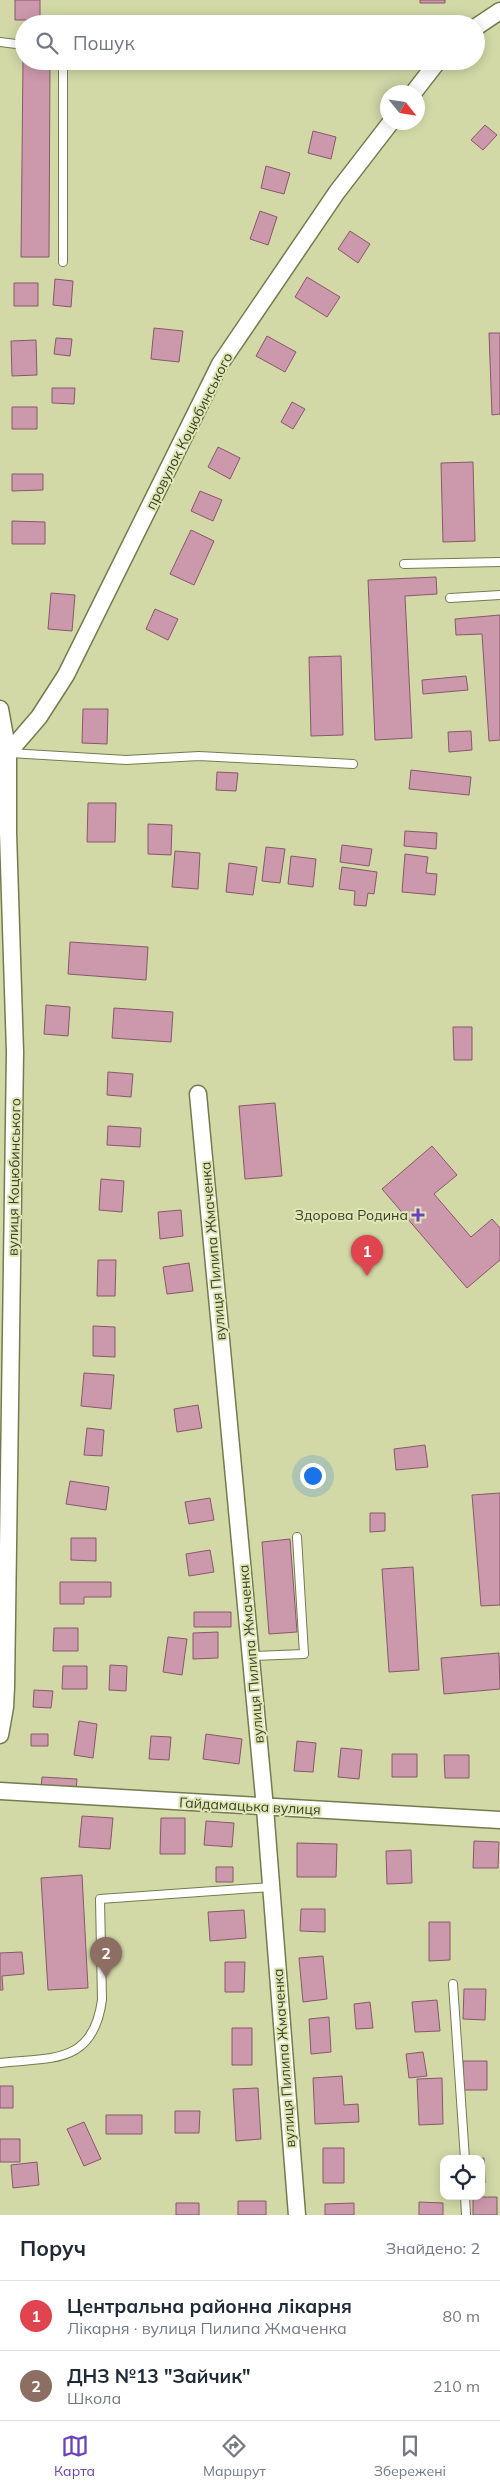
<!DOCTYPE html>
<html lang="uk">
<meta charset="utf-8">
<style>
:root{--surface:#fff;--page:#f2f2f3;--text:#1f2937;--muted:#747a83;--line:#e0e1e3;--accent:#6d43bc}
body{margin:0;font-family:Mulish,sans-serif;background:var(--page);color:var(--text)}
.controls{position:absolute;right:15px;bottom:15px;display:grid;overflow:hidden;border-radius:10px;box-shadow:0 2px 12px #0003}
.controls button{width:45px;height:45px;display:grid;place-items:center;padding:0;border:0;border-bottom:1px solid var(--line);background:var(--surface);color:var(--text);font:25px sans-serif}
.compass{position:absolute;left:380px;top:85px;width:45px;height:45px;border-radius:50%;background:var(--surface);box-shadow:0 2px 12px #0003;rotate:120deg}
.you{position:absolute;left:312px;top:1475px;width:18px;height:18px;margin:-12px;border:4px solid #fff;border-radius:50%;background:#1a73e8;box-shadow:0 0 0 8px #1a73e833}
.badge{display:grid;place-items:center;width:32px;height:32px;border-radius:50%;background:var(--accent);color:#fff;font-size:16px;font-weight:700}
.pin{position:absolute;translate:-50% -41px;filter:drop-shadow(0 1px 2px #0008)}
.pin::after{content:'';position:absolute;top:26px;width:18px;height:15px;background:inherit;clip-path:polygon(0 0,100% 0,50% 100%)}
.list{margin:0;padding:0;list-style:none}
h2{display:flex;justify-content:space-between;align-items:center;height:65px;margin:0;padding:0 20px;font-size:21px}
h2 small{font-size:16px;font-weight:400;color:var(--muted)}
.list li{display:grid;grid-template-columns:32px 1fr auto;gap:15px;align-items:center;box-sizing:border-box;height:70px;padding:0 20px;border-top:1px solid var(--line)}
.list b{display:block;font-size:19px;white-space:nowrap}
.list p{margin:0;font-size:16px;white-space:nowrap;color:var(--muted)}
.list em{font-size:16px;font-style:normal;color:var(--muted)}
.icon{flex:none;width:28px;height:28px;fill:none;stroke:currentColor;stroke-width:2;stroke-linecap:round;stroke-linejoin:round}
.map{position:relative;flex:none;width:500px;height:2215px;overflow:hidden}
.search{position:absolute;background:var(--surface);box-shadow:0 2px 12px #0003;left:15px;right:15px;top:15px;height:55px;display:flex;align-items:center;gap:12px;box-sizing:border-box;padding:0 18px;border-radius:28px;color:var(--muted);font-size:19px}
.sheet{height:205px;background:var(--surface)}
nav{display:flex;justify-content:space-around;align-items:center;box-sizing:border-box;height:70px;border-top:1px solid var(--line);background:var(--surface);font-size:14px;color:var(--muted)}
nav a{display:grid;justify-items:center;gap:2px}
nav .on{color:var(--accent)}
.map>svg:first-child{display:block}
</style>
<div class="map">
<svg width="500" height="2215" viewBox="0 0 500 2215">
<rect width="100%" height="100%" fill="#d2d9a7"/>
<path fill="#cc98ab" stroke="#87586a" d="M 15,0 L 40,0 L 40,20 L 15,20 Z
M 420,0 L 445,0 L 445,3 L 420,3 Z
M 23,60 L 50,61 L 49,257 L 21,257 Z
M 176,61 L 261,61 L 261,69 L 176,67 Z
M 485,125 L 497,135 L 483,150 L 471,140 Z
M 313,131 L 336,137 L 331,159 L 308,153 Z
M 266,166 L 290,173 L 284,194 L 261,188 Z
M 260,211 L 277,217 L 268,245 L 250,239 Z
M 350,231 L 370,244 L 358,263 L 338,249 Z
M 307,277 L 340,297 L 327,317 L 295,297 Z
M 55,279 L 73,281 L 71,307 L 53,305 Z
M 14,283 L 38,283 L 38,306 L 14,306 Z
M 154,328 L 183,331 L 179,362 L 151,359 Z
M 489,333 L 500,333 L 500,414 L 492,415 Z
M 267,336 L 296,352 L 285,372 L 256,356 Z
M 56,338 L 72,339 L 70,356 L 54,354 Z
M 36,340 L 37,375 L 12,376 L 11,341 Z
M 52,388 L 75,388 L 74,404 L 52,403 Z
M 292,402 L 305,409 L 293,429 L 281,422 Z
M 12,407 L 37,407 L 37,429 L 12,429 Z
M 218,447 L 240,458 L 230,479 L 208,467 Z
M 473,462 L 475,541 L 443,542 L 441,463 Z
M 12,474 L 43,474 L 43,490 L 12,491 Z
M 200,491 L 222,500 L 213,521 L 191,511 Z
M 12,521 L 45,522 L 45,544 L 12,544 Z
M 191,530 L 214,541 L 194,585 L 170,574 Z
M 436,577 L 437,594 L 405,596 L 412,738 L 375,740 L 368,580 Z
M 51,593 L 75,595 L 72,631 L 48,629 Z
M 155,609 L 178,619 L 168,640 L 146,629 Z
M 500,615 L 500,740 L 489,741 L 482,634 L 456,635 L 455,619 Z
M 341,656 L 343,735 L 311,736 L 309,657 Z
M 466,676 L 468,690 L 423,694 L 422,680 Z
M 83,709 L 108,709 L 107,744 L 82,743 Z
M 471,731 L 472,750 L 449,752 L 448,732 Z
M 411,770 L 471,777 L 469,795 L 409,789 Z
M 217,772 L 238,773 L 236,791 L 216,790 Z
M 88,803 L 116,803 L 115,842 L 87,842 Z
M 148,824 L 172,825 L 171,855 L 148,854 Z
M 405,831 L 437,833 L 436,849 L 404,846 Z
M 342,845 L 372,849 L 369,866 L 340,862 Z
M 266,847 L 285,849 L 280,883 L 262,881 Z
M 175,851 L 200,853 L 198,889 L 172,887 Z
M 405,854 L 428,857 L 426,873 L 437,874 L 435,895 L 402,892 Z
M 291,856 L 316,859 L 313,887 L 288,884 Z
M 229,863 L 257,867 L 253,895 L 226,892 Z
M 342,867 L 377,872 L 374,894 L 368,893 L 366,906 L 354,905 L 355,891 L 339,889 Z
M 70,942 L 148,947 L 146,980 L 68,974 Z
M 46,1005 L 70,1007 L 68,1036 L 44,1034 Z
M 114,1008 L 173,1012 L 171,1042 L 112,1038 Z
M 453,1027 L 472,1027 L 472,1060 L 454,1060 Z
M 108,1072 L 133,1074 L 131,1097 L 107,1095 Z
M 275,1103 L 282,1176 L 245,1179 L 239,1106 Z
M 108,1126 L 141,1128 L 140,1147 L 107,1145 Z
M 432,1146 L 457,1175 L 434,1194 L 471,1237 L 492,1219 L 500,1228 L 500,1260 L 467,1288 L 382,1189 Z
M 101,1179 L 124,1181 L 122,1212 L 99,1210 Z
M 181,1210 L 183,1236 L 160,1239 L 158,1212 Z
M 98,1260 L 116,1260 L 115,1296 L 97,1296 Z
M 189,1263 L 193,1291 L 167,1294 L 163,1267 Z
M 93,1326 L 115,1327 L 115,1357 L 93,1356 Z
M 84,1373 L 114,1375 L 111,1409 L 81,1406 Z
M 198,1405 L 202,1428 L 177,1432 L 174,1409 Z
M 87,1428 L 104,1430 L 102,1456 L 84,1455 Z
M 425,1445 L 428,1467 L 396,1470 L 394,1449 Z
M 70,1481 L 109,1487 L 106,1510 L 66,1504 Z
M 500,1493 L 500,1605 L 481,1606 L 472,1495 Z
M 210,1498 L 214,1520 L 189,1524 L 185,1502 Z
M 370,1513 L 385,1513 L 385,1531 L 370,1532 Z
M 71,1538 L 96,1538 L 96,1561 L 71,1560 Z
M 290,1539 L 297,1632 L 269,1634 L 262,1542 Z
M 210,1550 L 214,1572 L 189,1576 L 186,1554 Z
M 413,1567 L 419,1670 L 389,1672 L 382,1569 Z
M 60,1582 L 111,1582 L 111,1597 L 84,1597 L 84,1604 L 60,1604 Z
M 194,1612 L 231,1612 L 231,1627 L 194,1627 Z
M 54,1628 L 78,1628 L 78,1651 L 53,1651 Z
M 218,1632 L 218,1658 L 193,1659 L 193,1633 Z
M 168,1637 L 187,1639 L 182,1675 L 163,1672 Z
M 499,1653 L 500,1689 L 444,1694 L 441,1658 Z
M 110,1665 L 127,1666 L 126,1691 L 109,1690 Z
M 63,1666 L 87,1666 L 87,1689 L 62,1689 Z
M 34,1690 L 53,1691 L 51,1708 L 33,1707 Z
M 79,1721 L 97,1724 L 93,1758 L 74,1755 Z
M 31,1734 L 48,1734 L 48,1746 L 31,1746 Z
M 206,1734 L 242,1739 L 239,1764 L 203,1759 Z
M 151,1736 L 171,1737 L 169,1760 L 149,1759 Z
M 297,1741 L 316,1743 L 313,1772 L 294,1771 Z
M 341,1748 L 362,1750 L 359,1779 L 338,1777 Z
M 392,1754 L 417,1754 L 417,1777 L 392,1777 Z
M 444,1755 L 469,1755 L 469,1778 L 445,1778 Z
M 42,1777 L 77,1779 L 76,1791 L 41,1789 Z
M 82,1816 L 113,1818 L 110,1849 L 79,1847 Z
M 161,1818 L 185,1818 L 185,1854 L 160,1854 Z
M 206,1821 L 234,1823 L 232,1847 L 204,1845 Z
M 474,1841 L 499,1842 L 498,1868 L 473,1868 Z
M 297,1843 L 337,1844 L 336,1877 L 297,1877 Z
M 411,1850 L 412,1883 L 387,1884 L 386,1851 Z
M 216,1867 L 233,1867 L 233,1882 L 216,1882 Z
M 82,1875 L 88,1988 L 48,1990 L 41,1878 Z
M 301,1909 L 325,1909 L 325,1932 L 300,1931 Z
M 244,1910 L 246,1938 L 210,1941 L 208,1912 Z
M 429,1922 L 450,1922 L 450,1960 L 429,1961 Z
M 22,1952 L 24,1974 L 2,1976 L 3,1990 L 0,1990 L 0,1953 Z
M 323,1956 L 327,1999 L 303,2002 L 299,1958 Z
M 225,1962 L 245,1962 L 244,1992 L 225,1992 Z
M 464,1989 L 486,1989 L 485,2020 L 463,2019 Z
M 437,2000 L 440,2031 L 415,2032 L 412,2002 Z
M 370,2002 L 373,2028 L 356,2029 L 354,2004 Z
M 329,2017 L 331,2052 L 311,2054 L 309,2019 Z
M 232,2028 L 252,2028 L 252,2065 L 232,2065 Z
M 423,2052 L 427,2076 L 409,2078 L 406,2054 Z
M 463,2061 L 487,2061 L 487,2090 L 463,2090 Z
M 342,2076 L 344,2105 L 358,2104 L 359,2122 L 315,2124 L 313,2078 Z
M 442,2078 L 443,2124 L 419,2125 L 417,2079 Z
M 0,2086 L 13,2086 L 13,2108 L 0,2108 Z
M 258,2088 L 261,2139 L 236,2141 L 233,2089 Z
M 175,2111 L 200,2111 L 199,2133 L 175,2133 Z
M 106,2115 L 142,2115 L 142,2134 L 106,2134 Z
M 84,2122 L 101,2159 L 84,2166 L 67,2129 Z
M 0,2139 L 20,2139 L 20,2162 L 0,2162 Z
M 323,2148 L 344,2148 L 344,2183 L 323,2183 Z
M 484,2158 L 485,2183 L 481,2183 L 481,2159 L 472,2159 Z
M 37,2162 L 39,2185 L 13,2188 L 11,2165 Z
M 473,2197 L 497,2197 L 497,2215 L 473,2215 Z
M 238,2201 L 266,2201 L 266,2215 L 238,2215 Z
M 419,2202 L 443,2203 L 443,2215 L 419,2215 Z
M 176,2203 L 199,2203 L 199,2215 L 176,2215 Z
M 354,2203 L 354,2215 L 325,2215 L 325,2204 Z"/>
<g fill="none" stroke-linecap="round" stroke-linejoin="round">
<g stroke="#757b4d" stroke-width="10">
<path id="service" d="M 0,42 L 24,45
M 63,61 L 63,262
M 404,564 L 500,562
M 450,598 L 500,595
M 10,753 L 126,760 L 199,756 L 353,764
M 251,1656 L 304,1654 L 297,1537
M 453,1984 L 465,2159
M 0,2063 C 52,2057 93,2065 102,2000 L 100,1899 L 271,1887
M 465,2196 L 466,2215"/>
</g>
<g stroke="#757b4d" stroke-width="19">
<path id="minor" d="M 476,27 L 500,11
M 414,92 L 438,61
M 0,709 L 8,753 L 8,833 L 15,1052 L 6,1687 L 5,1707 L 0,1735
M 8,753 L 39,717 L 66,675 L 220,364 L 337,192 L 391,122
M 198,1094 L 265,1808 L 297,2215
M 0,1791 L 500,1820"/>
</g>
<use href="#service" stroke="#fff" stroke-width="8"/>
<use href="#minor" stroke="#fff" stroke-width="16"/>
</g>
<path fill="#6d43bc" stroke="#dfe7b4" stroke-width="2" d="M415.5 1207.5h5v5h5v5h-5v5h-5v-5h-5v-5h5z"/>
<g text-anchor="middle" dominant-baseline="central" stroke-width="4" stroke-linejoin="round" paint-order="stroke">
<g font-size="14" fill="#3b3e2a" stroke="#dfe7b4">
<text transform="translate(189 431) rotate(-63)">провулок Коцюбинського</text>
<text transform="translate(14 1177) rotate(-89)">вулиця Коцюбинського</text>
<text transform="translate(213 1251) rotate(-95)">вулиця Пилипа Жмаченка</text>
<text transform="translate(251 1654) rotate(-95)">вулиця Пилипа Жмаченка</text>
<text transform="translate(250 1806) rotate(3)">Гайдамацька вулиця</text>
<text transform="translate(284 2058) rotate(-94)">вулиця Пилипа Жмаченка</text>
</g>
<g font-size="14" fill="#3b3e2a" stroke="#dfe7b4" text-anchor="end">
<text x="408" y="1215">Здорова Родина</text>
</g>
</g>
</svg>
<div class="controls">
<button><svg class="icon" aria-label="locate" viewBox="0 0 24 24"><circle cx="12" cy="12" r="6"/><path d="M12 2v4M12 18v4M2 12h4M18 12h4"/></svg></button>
</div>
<svg class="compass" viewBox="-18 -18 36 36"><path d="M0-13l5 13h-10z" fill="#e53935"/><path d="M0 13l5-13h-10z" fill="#747a83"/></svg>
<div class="you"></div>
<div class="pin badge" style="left:367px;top:1276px;background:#e0444e">1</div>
<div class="pin badge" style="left:106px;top:1978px;background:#8d6e63">2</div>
<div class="search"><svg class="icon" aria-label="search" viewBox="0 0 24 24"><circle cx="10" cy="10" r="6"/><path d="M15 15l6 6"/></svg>Пошук</div>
</div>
<section class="sheet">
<h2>Поруч<small>Знайдено: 2</small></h2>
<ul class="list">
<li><span class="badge" style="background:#e0444e">1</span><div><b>Центральна районна лікарня</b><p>Лікарня · вулиця Пилипа Жмаченка</p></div><em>80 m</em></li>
<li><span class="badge" style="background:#8d6e63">2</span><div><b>ДНЗ №13 &quot;Зайчик&quot;</b><p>Школа</p></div><em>210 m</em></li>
</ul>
</section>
<nav>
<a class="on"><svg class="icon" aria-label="map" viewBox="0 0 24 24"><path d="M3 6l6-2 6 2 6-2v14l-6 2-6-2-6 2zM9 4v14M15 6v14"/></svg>Карта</a>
<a><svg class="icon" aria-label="directions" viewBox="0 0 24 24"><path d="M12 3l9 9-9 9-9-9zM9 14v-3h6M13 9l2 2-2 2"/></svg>Маршрут</a>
<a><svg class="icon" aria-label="saved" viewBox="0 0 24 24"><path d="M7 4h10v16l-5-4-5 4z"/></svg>Збережені</a>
</nav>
